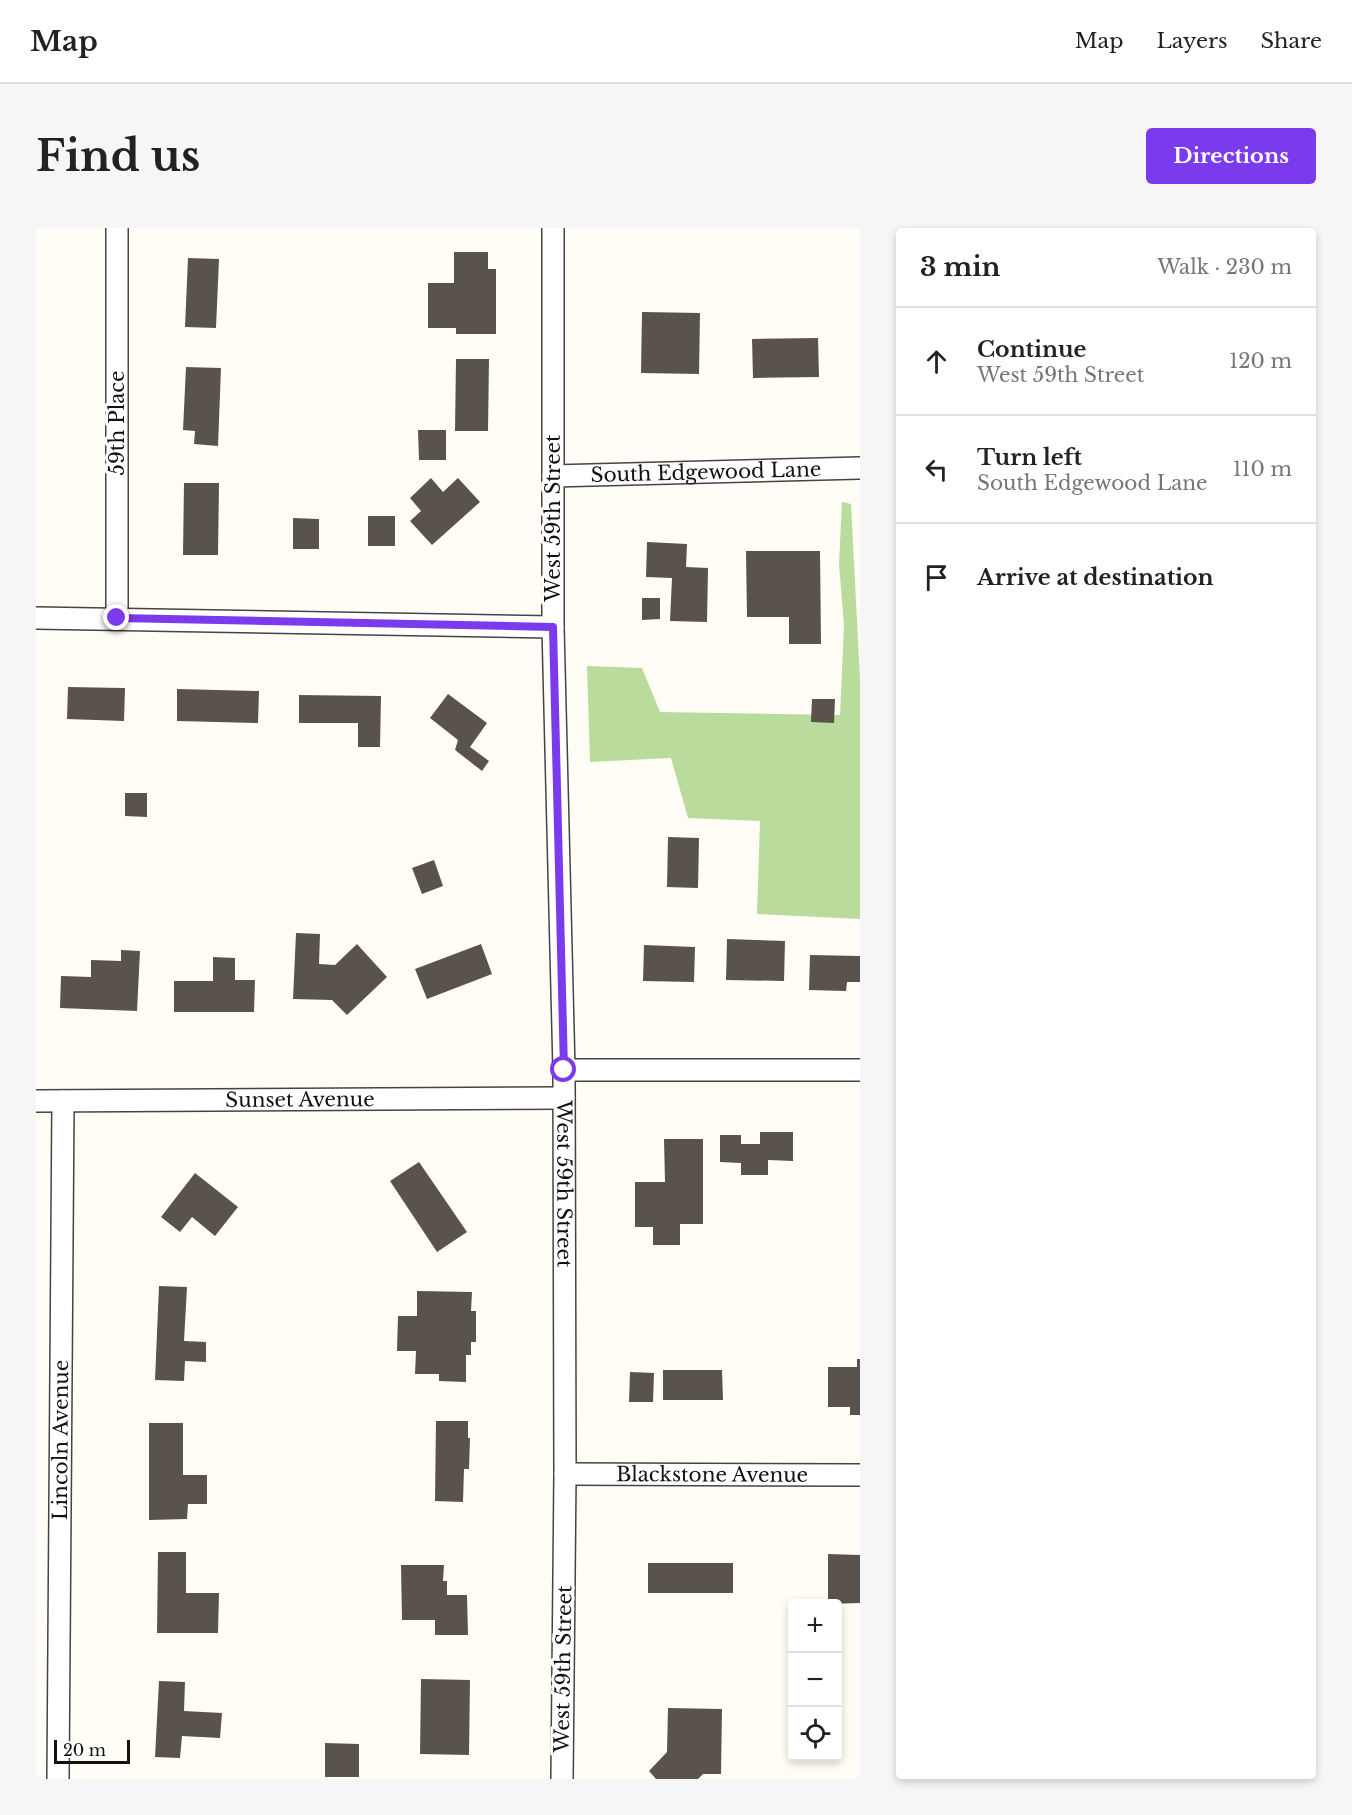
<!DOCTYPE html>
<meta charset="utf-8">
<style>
:root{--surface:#fff;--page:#f6f6f6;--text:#222;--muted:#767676;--line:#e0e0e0;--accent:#7c3aed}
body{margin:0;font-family:"Libre Baskerville",serif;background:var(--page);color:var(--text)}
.controls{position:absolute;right:18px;bottom:18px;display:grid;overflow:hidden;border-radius:6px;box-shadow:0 3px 9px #0003}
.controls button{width:54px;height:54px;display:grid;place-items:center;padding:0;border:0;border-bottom:2px solid var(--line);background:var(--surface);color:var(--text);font:30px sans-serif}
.scale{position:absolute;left:18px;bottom:15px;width:76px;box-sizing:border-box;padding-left:6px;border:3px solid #111;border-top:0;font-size:16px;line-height:21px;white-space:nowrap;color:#111;-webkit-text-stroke:4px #fff;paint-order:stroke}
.stop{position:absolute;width:18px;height:18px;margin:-14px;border:4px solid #7c3aed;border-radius:50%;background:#fff}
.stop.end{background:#7c3aed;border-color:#fff;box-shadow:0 2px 6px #0008}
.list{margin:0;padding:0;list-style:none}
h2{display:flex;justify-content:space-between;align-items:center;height:78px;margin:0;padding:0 24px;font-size:26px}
h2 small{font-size:20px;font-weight:400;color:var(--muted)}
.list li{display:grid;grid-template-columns:39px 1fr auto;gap:18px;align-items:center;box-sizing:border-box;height:108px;padding:0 24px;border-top:2px solid var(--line)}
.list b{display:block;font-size:22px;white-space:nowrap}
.list p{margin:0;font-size:20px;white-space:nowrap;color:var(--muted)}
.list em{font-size:20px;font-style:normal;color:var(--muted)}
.icon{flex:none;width:33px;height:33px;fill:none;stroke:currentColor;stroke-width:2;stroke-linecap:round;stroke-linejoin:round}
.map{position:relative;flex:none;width:824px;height:1551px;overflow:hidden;border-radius:6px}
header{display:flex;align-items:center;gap:36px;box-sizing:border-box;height:84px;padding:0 30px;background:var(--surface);border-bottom:2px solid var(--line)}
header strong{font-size:28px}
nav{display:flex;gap:33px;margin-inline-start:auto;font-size:21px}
.intro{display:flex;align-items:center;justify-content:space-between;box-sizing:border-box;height:144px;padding:0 36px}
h1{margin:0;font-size:42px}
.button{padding:15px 27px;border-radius:6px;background:var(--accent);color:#fff;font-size:21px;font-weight:700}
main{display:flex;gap:36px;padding:0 36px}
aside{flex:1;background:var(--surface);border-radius:6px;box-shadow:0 3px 9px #0003}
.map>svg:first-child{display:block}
</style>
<header>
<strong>Map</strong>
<nav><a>Map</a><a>Layers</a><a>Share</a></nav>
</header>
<div class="intro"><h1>Find us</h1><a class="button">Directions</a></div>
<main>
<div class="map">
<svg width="824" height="1551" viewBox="0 0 824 1551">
<rect width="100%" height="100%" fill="#fffdf5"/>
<path fill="#b9dc9c" d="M 806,274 L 815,276 L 824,451 L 824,691 L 721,686 L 724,593 L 652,590 L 635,530 L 554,534 L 551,438 L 606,440 L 624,484 L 804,487 L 808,397 L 803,336 Z"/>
<path fill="#5a524d" d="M 418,24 L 452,24 L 452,41 L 460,41 L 460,106 L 420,106 L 420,100 L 392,100 L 392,55 L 418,55 Z
M 152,30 L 183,31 L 180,100 L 149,99 Z
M 606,84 L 664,85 L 663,146 L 605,145 Z
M 782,110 L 783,149 L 717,150 L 716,111 Z
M 420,131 L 453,131 L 452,203 L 419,203 Z
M 150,139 L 185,140 L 182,218 L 158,216 L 159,203 L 147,202 Z
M 382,202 L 410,202 L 410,232 L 383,232 Z
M 395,250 L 407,264 L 422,250 L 444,274 L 396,317 L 374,293 L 385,283 L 374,270 Z
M 148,255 L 183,255 L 182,327 L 147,327 Z
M 332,288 L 359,288 L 359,318 L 332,318 Z
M 257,290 L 283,291 L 283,321 L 257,321 Z
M 611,314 L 651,316 L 650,339 L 672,340 L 671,394 L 634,393 L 636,350 L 610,349 Z
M 710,323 L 784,323 L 785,416 L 753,416 L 753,389 L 711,389 Z
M 606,370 L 624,370 L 624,391 L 606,392 Z
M 32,459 L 89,460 L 88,493 L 31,491 Z
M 141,461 L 223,463 L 222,495 L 141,493 Z
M 412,466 L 451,495 L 434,519 L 453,533 L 446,543 L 419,522 L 422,512 L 394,490 Z
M 263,467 L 345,468 L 344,519 L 322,519 L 322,495 L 263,495 Z
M 776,471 L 799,471 L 798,495 L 775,494 Z
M 89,565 L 111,565 L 111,589 L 89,588 Z
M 632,609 L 663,610 L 662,660 L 631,659 Z
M 398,632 L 407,658 L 386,666 L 376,640 Z
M 260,705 L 284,706 L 283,736 L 299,737 L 321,716 L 351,749 L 311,787 L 296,772 L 257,771 Z
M 691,711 L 749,713 L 748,753 L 690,752 Z
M 445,716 L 456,746 L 391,771 L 379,741 Z
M 608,717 L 659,719 L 658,754 L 607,753 Z
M 85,722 L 104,723 L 101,783 L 24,780 L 25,748 L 55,749 L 55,732 L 85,733 Z
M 774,727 L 824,728 L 824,754 L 811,754 L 810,763 L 773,762 Z
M 177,729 L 199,730 L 199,752 L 219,752 L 218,784 L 138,784 L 138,753 L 177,753 Z
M 724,904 L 757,904 L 757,933 L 732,932 L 732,947 L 705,947 L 705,935 L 684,934 L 684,907 L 705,907 L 705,916 L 724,916 Z
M 628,911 L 667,911 L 667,996 L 644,996 L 644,1017 L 617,1017 L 617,999 L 599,999 L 599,954 L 629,954 Z
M 383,934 L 431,1004 L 401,1024 L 354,953 Z
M 159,945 L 202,979 L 179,1008 L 156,989 L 144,1004 L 125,989 Z
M 123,1058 L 151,1059 L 148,1113 L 170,1114 L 170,1134 L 149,1133 L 148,1153 L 119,1152 Z
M 381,1063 L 436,1064 L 435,1083 L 440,1083 L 440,1114 L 435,1114 L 435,1127 L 430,1127 L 430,1154 L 403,1153 L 403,1146 L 379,1146 L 380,1123 L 361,1123 L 362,1088 L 381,1088 Z
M 821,1131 L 824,1131 L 824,1187 L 814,1187 L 814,1179 L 792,1179 L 792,1139 L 821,1139 Z
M 627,1142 L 686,1142 L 687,1172 L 627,1172 Z
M 594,1144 L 618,1145 L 617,1174 L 593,1174 Z
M 400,1193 L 432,1193 L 432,1210 L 434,1210 L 433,1241 L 428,1241 L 427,1274 L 399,1273 Z
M 113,1195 L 147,1195 L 147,1247 L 171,1247 L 171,1276 L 152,1276 L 151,1291 L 113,1292 Z
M 122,1324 L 150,1324 L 150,1365 L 183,1365 L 182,1405 L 121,1405 Z
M 792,1326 L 824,1327 L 824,1375 L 792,1376 Z
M 612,1335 L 697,1335 L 697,1365 L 612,1365 Z
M 365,1337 L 408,1337 L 407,1353 L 411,1353 L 411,1367 L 431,1367 L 432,1407 L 399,1407 L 399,1392 L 366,1392 Z
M 385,1451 L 434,1452 L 433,1527 L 384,1526 Z
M 123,1453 L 149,1454 L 148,1483 L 186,1485 L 184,1510 L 146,1508 L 144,1530 L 119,1529 Z
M 632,1480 L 686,1481 L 685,1546 L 667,1546 L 662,1551 L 620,1551 L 613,1543 L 631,1524 Z
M 289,1515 L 323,1516 L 323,1549 L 289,1549 Z"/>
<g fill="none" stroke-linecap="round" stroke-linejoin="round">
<g stroke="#444" stroke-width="24">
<g id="street">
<path d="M 81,0 L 81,390"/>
<path id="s1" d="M 517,0 L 517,399 L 528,842 L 529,1246 L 526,1551"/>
<path id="s2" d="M 517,248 L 824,240"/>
<path d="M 0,390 L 517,399"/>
<path d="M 528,842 L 824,842"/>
<path id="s3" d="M 0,873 L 528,870"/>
<path id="s4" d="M 529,1246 L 824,1247"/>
<path id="s5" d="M 22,1551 L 27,873"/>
</g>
</g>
<use href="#street" stroke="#fff" stroke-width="21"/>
</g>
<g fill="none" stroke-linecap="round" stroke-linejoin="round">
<path stroke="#7c3aed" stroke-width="8" d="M 81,390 L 517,399 L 528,842"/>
</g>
<g text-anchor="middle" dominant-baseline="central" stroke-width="6" stroke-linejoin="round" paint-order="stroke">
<g font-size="20" fill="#111" stroke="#fff">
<text transform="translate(81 195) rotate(-90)">59th Place</text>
<text stroke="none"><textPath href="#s2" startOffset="153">South Edgewood Lane</textPath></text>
<text transform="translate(517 290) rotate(-90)">West 59th Street</text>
<text stroke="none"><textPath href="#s3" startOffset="264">Sunset Avenue</textPath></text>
<text stroke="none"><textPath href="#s1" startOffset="956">West 59th Street</textPath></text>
<text stroke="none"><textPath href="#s5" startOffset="339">Lincoln Avenue</textPath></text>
<text stroke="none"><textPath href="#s4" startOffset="147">Blackstone Avenue</textPath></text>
<text transform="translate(527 1441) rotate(-89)">West 59th Street</text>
</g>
</g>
</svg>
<div class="controls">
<button>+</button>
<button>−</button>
<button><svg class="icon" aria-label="locate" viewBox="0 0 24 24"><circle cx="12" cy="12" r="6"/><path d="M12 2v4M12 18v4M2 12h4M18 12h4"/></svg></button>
</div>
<div class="scale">20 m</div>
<div class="stop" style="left:528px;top:842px"></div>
<div class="stop end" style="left:81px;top:390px"></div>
</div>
<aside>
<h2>3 min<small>Walk · 230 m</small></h2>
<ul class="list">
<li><svg class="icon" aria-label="ahead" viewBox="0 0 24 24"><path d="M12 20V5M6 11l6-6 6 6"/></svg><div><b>Continue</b><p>West 59th Street</p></div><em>120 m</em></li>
<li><svg class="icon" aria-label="left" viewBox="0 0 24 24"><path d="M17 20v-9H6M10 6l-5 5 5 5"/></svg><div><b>Turn left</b><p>South Edgewood Lane</p></div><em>110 m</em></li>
<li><svg class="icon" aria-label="arrive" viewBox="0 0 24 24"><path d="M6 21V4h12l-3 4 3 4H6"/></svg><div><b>Arrive at destination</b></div></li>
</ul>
</aside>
</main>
